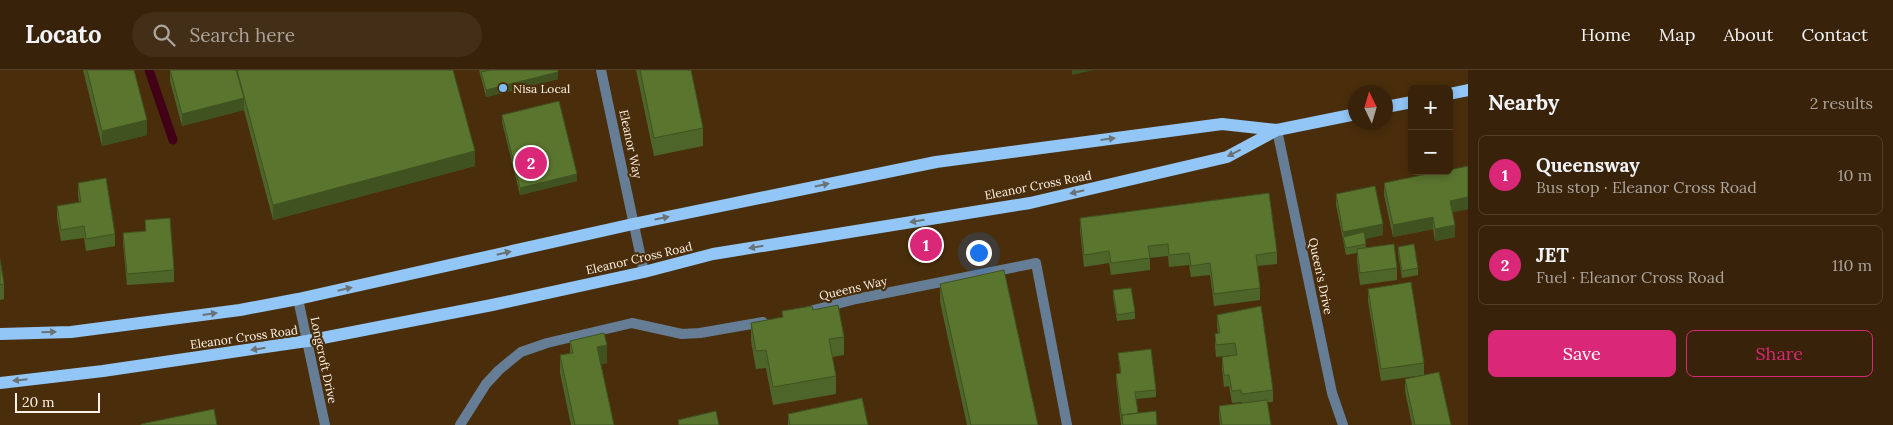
<!DOCTYPE html>
<meta charset="utf-8">
<style>
:root{--surface:#382209;--page:#432f17;--text:#f1f3f6;--muted:#aba49c;--line:#523f2a;--accent:#db2777}
body{margin:0;font-family:Lora,serif;background:var(--page);color:var(--text)}
.controls{position:absolute;right:15px;top:15px;display:grid;overflow:hidden;border-radius:8px;box-shadow:0 2px 8px #0003}
.controls button{width:45px;height:45px;display:grid;place-items:center;padding:0;border:0;border-bottom:1px solid var(--line);background:var(--surface);color:var(--text);font:25px sans-serif}
.compass{position:absolute;left:1348px;top:15px;width:45px;height:45px;border-radius:50%;background:var(--surface);box-shadow:0 2px 8px #0003;rotate:355deg}
.scale{position:absolute;left:15px;bottom:12px;width:85px;box-sizing:border-box;padding-left:5px;border:2px solid #fef2e6;border-top:0;font-size:14px;line-height:18px;white-space:nowrap;color:#fef2e6;-webkit-text-stroke:4px #4a2e0c;paint-order:stroke}
.you{position:absolute;left:978px;top:182px;width:18px;height:18px;margin:-12px;border:4px solid #fff;border-radius:50%;background:#1a73e8;box-shadow:0 0 0 8px #1a73e833}
.badge{display:grid;place-items:center;width:32px;height:32px;border-radius:50%;background:var(--accent);color:#fff;font-size:16px;font-weight:700}
.pin{position:absolute;translate:-50% -50%;border:2px solid #fff;box-shadow:0 1px 5px #0006}
.list{margin:0;padding:0;list-style:none}
h2{display:flex;justify-content:space-between;align-items:center;height:65px;margin:0;padding:0 20px;font-size:21px}
h2 small{font-size:16px;font-weight:400;color:var(--muted)}
.list li{display:grid;grid-template-columns:32px 1fr auto;gap:15px;align-items:center;box-sizing:border-box;height:80px;margin:0 10px 10px;padding:0 10px;border:1px solid var(--line);border-radius:8px}
.list b{display:block;font-size:19px;white-space:nowrap}
.list p{margin:0;font-size:16px;white-space:nowrap;color:var(--muted)}
.list em{font-size:16px;font-style:normal;color:var(--muted)}
.actions{display:flex;gap:10px;padding:15px 20px}
.actions a{flex:1;padding:11px 0;border:1px solid var(--accent);border-radius:8px;text-align:center;font-size:18px;color:var(--accent)}
.actions .main{background:var(--accent);color:#fff}
.icon{flex:none;width:28px;height:28px;fill:none;stroke:currentColor;stroke-width:2;stroke-linecap:round;stroke-linejoin:round}
.map{position:relative;flex:none;width:1468px;height:355px;overflow:hidden}
header{display:flex;align-items:center;gap:30px;box-sizing:border-box;height:70px;padding:0 25px;background:var(--surface);border-bottom:1px solid var(--line)}
header strong{font-size:24px}
nav{display:flex;gap:28px;margin-inline-start:auto;font-size:18px}
.search{width:350px;height:45px;background:var(--page);display:flex;align-items:center;gap:12px;box-sizing:border-box;padding:0 18px;border-radius:28px;color:var(--muted);font-size:19px}
main{display:flex}
aside{flex:1;background:var(--surface)}
.map>svg:first-child{display:block}
</style>
<header>
<strong>Locato</strong>
<div class="search"><svg class="icon" aria-label="search" viewBox="0 0 24 24"><circle cx="10" cy="10" r="6"/><path d="M15 15l6 6"/></svg>Search here</div>
<nav><a>Home</a><a>Map</a><a>About</a><a>Contact</a></nav>
</header>
<main>
<div class="map">
<svg width="1468" height="355" viewBox="0 0 1468 355">
<rect width="100%" height="100%" fill="#4a2e0c"/>
<g fill="none" stroke-linecap="round" stroke-linejoin="round">
<path stroke="#420017" stroke-width="9" d="M 149,0 L 173,70"/>
<path stroke="#657e95" stroke-width="10" d="M 601,0 L 644,202
M 1277,60 L 1332,323 L 1343,355
M 298,229 L 325,355
M 802,243 L 856,229 L 1036,193 L 1067,355
M 460,355 L 486,314 L 499,300 L 521,282 L 547,273 L 632,253 L 682,264 L 700,263 L 763,252"/>
<path stroke="#92c6f6" stroke-width="12" d="M 1449,24 L 1468,20
M 1386,37 L 1412,32
M 0,264 L 71,262 L 240,240 L 298,229 L 633,154 L 936,92 L 1222,54 L 1277,60
M 0,313 L 103,301 L 307,271 L 492,235 L 644,202 L 713,184 L 1030,133 L 1227,87 L 1277,60 L 1356,44"/>
</g>
<path fill="#4d6528" d="M 83,0 L 134,0 L 147,65 L 102,76 Z
M 170,0 L 453,0 L 475,96 L 273,150 L 244,40 L 182,56 L 170,11 Z
M 479,0 L 558,0 L 558,9 L 486,27 Z
M 636,0 L 691,0 L 703,58 L 703,76 L 654,86 Z
M 502,45 L 577,111 L 520,125 L 502,52 Z
M 78,113 L 115,164 L 115,176 L 86,181 L 84,168 L 61,171 L 57,148 L 57,136 L 79,132 L 78,125 Z
M 1384,113 L 1468,139 L 1452,142 L 1455,167 L 1435,171 L 1433,159 L 1393,167 L 1384,125 Z
M 1336,124 L 1383,165 L 1365,169 L 1366,178 L 1397,198 L 1397,210 L 1360,215 L 1357,191 L 1357,183 L 1346,185 L 1336,135 Z
M 1080,148 L 1277,182 L 1277,194 L 1257,196 L 1260,218 L 1260,230 L 1214,236 L 1210,205 L 1191,207 L 1189,195 L 1169,197 L 1168,186 L 1150,188 L 1150,200 L 1111,205 L 1109,193 L 1084,197 L 1080,160 Z
M 145,150 L 174,200 L 174,212 L 127,215 L 123,174 L 123,163 L 145,161 Z
M 1398,177 L 1418,198 L 1418,205 L 1402,208 L 1398,184 Z
M 0,189 L 4,214 L 4,229 L 0,230 Z
M 940,214 L 1038,355 L 967,355 L 940,232 Z
M 1368,219 L 1424,293 L 1424,305 L 1381,311 L 1368,231 Z
M 1113,220 L 1135,242 L 1135,249 L 1117,251 L 1113,227 Z
M 813,240 L 844,267 L 844,285 L 832,287 L 836,306 L 836,324 L 773,335 L 766,298 L 756,299 L 751,271 L 751,253 L 782,248 L 782,241 Z
M 1217,245 L 1273,320 L 1273,332 L 1267,332 L 1271,355 L 1220,355 L 1219,348 L 1219,336 L 1242,333 L 1241,332 L 1232,333 L 1229,316 L 1224,317 L 1222,299 L 1222,287 L 1235,286 L 1235,285 L 1216,287 L 1215,276 L 1215,264 L 1218,263 L 1217,257 Z
M 570,271 L 607,293 L 601,294 L 614,355 L 571,355 L 560,303 L 560,285 L 570,283 Z
M 1118,283 L 1156,320 L 1156,327 L 1136,329 L 1138,343 L 1157,355 L 1121,355 L 1116,311 L 1116,304 L 1120,303 Z
M 1405,309 L 1451,355 L 1412,355 L 1405,321 Z
M 788,344 L 868,355 L 788,355 Z"/>
<path fill="#3f5220" d="M 1072,0 L 1094,0 L 1072,5 Z
M 558,2 L 558,9 L 486,27 L 486,20 Z
M 244,28 L 244,40 L 182,56 L 182,44 Z
M 147,50 L 147,65 L 102,76 L 102,61 Z
M 475,81 L 475,96 L 273,150 L 273,135 Z
M 577,104 L 577,111 L 520,125 L 520,118 Z
M 1468,127 L 1468,139 L 1450,143 L 1450,131 Z
M 1433,147 L 1433,159 L 1393,167 L 1393,155 Z
M 1383,154 L 1383,165 L 1345,173 L 1343,162 Z
M 1455,155 L 1455,167 L 1435,171 L 1435,159 Z
M 607,275 L 607,293 L 597,295 L 597,277 Z"/>
<path fill="#5a752e" stroke="#3f5220" d="M 87,0 L 134,0 L 147,50 L 102,61 Z
M 170,0 L 236,0 L 244,28 L 182,44 Z
M 237,0 L 453,0 L 475,81 L 273,135 Z
M 490,0 L 558,0 L 558,2 L 486,20 L 481,2 Z
M 640,0 L 691,0 L 703,58 L 654,68 Z
M 559,31 L 577,104 L 520,118 L 502,45 Z
M 1468,96 L 1468,127 L 1450,131 L 1455,155 L 1435,159 L 1433,147 L 1393,155 L 1384,113 L 1441,101 L 1449,101 L 1449,100 Z
M 106,108 L 115,164 L 86,169 L 84,156 L 61,160 L 57,136 L 81,132 L 78,113 Z
M 1375,116 L 1383,154 L 1343,162 L 1336,124 Z
M 1269,123 L 1277,182 L 1256,185 L 1260,218 L 1214,224 L 1210,193 L 1191,196 L 1189,183 L 1169,185 L 1168,174 L 1148,176 L 1150,188 L 1111,193 L 1109,181 L 1084,185 L 1080,148 Z
M 170,148 L 174,200 L 127,204 L 123,163 L 146,161 L 145,150 Z
M 1364,162 L 1366,174 L 1346,178 L 1343,167 Z
M 1394,174 L 1397,198 L 1360,203 L 1357,179 Z
M 1414,174 L 1418,198 L 1402,201 L 1398,177 Z
M 0,189 L 4,214 L 0,215 Z
M 1004,200 L 1038,355 L 971,355 L 940,214 Z
M 1411,212 L 1424,293 L 1381,299 L 1368,219 Z
M 1131,218 L 1135,242 L 1117,245 L 1113,220 Z
M 838,235 L 844,267 L 829,269 L 836,306 L 773,317 L 766,280 L 756,281 L 751,253 L 783,247 L 782,241 L 812,236 L 813,240 Z
M 1261,236 L 1273,320 L 1242,324 L 1241,320 L 1232,321 L 1229,305 L 1224,305 L 1222,287 L 1237,285 L 1235,273 L 1216,275 L 1215,264 L 1220,263 L 1217,245 Z
M 604,263 L 607,275 L 597,277 L 614,355 L 575,355 L 560,285 L 573,283 L 570,271 Z
M 1151,279 L 1156,320 L 1135,322 L 1138,343 L 1122,345 L 1122,350 L 1116,304 L 1121,303 L 1118,283 Z
M 1439,302 L 1451,355 L 1415,355 L 1405,309 Z
M 862,328 L 868,355 L 790,355 L 788,344 Z
M 1267,330 L 1271,355 L 1222,355 L 1219,336 Z
M 214,339 L 217,355 L 141,355 L 141,354 Z
M 716,341 L 719,355 L 679,355 L 678,350 Z
M 1156,341 L 1157,355 L 1123,355 L 1122,345 Z"/>
<defs><path id="oneway-solid" d="M-6-.8H1V-3.2L6.5 0L1 3.2V.8H-6Z" transform="scale(1.25)"/></defs>
<g fill="#6a7275">
<use href="#oneway-solid" transform="translate(1108 69) rotate(-7)"/>
<use href="#oneway-solid" transform="translate(1234 83) rotate(153)"/>
<use href="#oneway-solid" transform="translate(822 115) rotate(-12)"/>
<use href="#oneway-solid" transform="translate(1077 122) rotate(167)"/>
<use href="#oneway-solid" transform="translate(662 148) rotate(-11)"/>
<use href="#oneway-solid" transform="translate(917 151) rotate(171)"/>
<use href="#oneway-solid" transform="translate(756 177) rotate(171)"/>
<use href="#oneway-solid" transform="translate(504 183) rotate(-13)"/>
<use href="#oneway-solid" transform="translate(345 219) rotate(-13)"/>
<use href="#oneway-solid" transform="translate(210 244) rotate(-8)"/>
<use href="#oneway-solid" transform="translate(49 262) rotate(-2)"/>
<use href="#oneway-solid" transform="translate(258 279) rotate(171)"/>
<use href="#oneway-solid" transform="translate(20 310) rotate(174)"/>
</g>
<circle fill="#7dbef9" stroke="#4a2e0c" stroke-width="2" cx="503" cy="18" r="5"/>
<g text-anchor="middle" dominant-baseline="central" stroke-width="4.5" stroke-linejoin="round" paint-order="stroke">
<g font-size="12" fill="#fef2e6" stroke="#4a2e0c" text-anchor="start">
<text x="513" y="18">Nisa Local</text>
</g>
<g font-size="12" fill="#fef2e6" stroke="#4a2e0c">
<text transform="translate(631 74) rotate(78)">Eleanor Way</text>
<text transform="translate(1038 115) rotate(-11)">Eleanor Cross Road</text>
<text transform="translate(639 188) rotate(-13)">Eleanor Cross Road</text>
<text transform="translate(1321 206) rotate(78)">Queen's Drive</text>
<text transform="translate(853 218) rotate(-13)">Queens Way</text>
<text transform="translate(244 267) rotate(-8)">Eleanor Cross Road</text>
<text transform="translate(324 290) rotate(78)">Longcroft Drive</text>
</g>
</g>
</svg>
<div class="controls">
<button>+</button>
<button>−</button>
</div>
<svg class="compass" viewBox="-18 -18 36 36"><path d="M0-13l5 13h-10z" fill="#e53935"/><path d="M0 13l5-13h-10z" fill="#aba49c"/></svg>
<div class="scale">20 m</div>
<div class="you"></div>
<div class="pin badge" style="left:926px;top:175px">1</div>
<div class="pin badge" style="left:531px;top:93px">2</div>
</div>
<aside>
<h2>Nearby<small>2 results</small></h2>
<ul class="list">
<li><span class="badge">1</span><div><b>Queensway</b><p>Bus stop · Eleanor Cross Road</p></div><em>10 m</em></li>
<li><span class="badge">2</span><div><b>JET</b><p>Fuel · Eleanor Cross Road</p></div><em>110 m</em></li>
</ul>
<div class="actions"><a class="main">Save</a><a>Share</a></div>
</aside>
</main>
